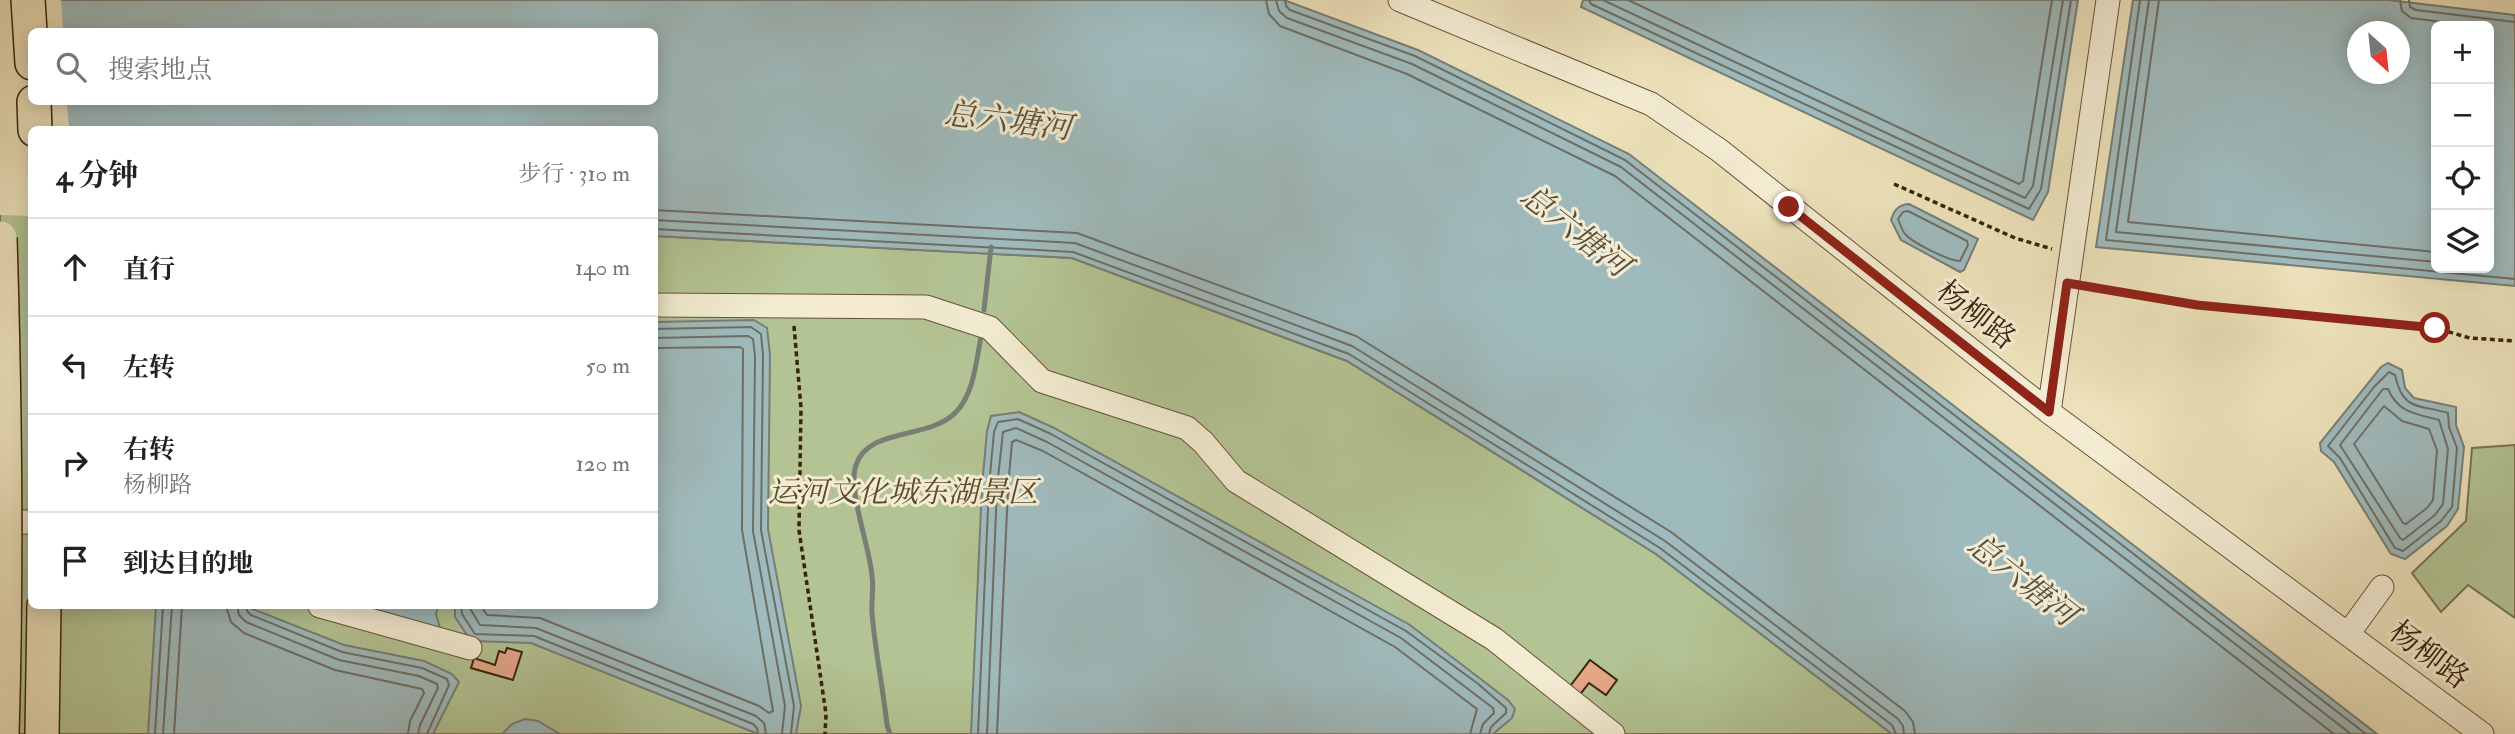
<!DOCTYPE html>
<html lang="zh">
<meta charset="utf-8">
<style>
:root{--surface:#fff;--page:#f2f2f2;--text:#222;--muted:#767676;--line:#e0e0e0}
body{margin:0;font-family:"IM FELL Double Pica","Noto Serif SC",serif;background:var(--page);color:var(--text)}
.controls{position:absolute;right:21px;top:21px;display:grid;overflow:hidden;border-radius:10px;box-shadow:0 4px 18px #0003}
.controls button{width:63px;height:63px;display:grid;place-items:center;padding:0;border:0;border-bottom:2px solid var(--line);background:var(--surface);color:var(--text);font:35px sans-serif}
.compass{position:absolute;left:2347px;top:21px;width:63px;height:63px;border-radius:50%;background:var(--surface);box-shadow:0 4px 18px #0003;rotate:153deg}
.stop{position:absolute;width:21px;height:21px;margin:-16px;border:5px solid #8f2418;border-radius:50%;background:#fff}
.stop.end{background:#8f2418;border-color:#fff;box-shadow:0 2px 7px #0008}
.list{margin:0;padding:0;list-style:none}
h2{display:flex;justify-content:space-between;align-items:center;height:91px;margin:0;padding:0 28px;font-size:30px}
h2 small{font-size:23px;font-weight:400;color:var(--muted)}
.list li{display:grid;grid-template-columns:46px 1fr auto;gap:21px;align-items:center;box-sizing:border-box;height:98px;padding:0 28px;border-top:2px solid var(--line)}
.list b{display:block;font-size:26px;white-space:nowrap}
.list p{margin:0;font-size:23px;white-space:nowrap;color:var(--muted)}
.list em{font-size:23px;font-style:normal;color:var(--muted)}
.icon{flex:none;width:38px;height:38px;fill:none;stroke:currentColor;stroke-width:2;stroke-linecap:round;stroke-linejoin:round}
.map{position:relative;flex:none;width:2515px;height:734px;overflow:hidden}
.search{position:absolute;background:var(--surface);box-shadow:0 4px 18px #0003;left:28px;top:28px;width:630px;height:77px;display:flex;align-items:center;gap:18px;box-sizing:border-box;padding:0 24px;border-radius:10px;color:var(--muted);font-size:26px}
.panel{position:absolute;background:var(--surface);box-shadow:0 4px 18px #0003;left:28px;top:126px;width:630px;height:483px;border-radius:10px}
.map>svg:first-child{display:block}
</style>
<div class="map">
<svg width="2515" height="734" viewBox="0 0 2515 734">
<rect width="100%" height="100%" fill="#ece1ba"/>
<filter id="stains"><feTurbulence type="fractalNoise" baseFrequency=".00286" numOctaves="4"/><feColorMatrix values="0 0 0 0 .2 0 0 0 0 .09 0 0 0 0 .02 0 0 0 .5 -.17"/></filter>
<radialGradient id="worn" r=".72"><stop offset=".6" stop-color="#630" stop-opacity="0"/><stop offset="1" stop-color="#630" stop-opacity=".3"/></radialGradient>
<path fill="#b3c393" stroke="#78734f" stroke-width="2" d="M 0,211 L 31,212 L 32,606 L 654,606 L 655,236 L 1072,258 L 1347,361 L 1656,554 L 1892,734 L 0,734 Z
M 2515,445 L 2515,618 L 2468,585 L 2441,612 L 2412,573 L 2466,521 L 2472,448 Z"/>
<path fill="#9fbabc" stroke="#777e75" stroke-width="2" fill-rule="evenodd" d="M 0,0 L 1284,0 L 1418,50 L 1629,154 L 2377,734 L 1892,734 L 1656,554 L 1347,361 L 1072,258 L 655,236 L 654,130 L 32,130 ZM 32,32 L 654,32 L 654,102 L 32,102 Z
M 1583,0 L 2078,0 L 2048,192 L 2033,220 L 1581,7 Z
M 2133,0 L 2388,0 L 2515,15 L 2515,286 L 2096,247 ZM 2489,26 L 2489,268 L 2436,268 L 2436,26 ZM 2358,32 L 2400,32 L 2400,74 L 2358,74 Z
M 1909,204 L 1978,239 L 1964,270 L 1960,272 L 1901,240 L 1891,220 C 1894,210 1898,205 1909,204 Z
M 754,320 L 767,328 L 770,355 L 768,529 L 801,706 L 796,734 L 758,734 L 531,643 L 471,641 L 455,617 L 455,606 L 654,606 L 655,322 Z
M 2388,363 L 2402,370 L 2405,388 L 2414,398 L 2456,407 L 2456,425 L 2464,447 L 2458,509 L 2447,526 L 2405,559 L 2391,554 L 2334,462 L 2321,451 L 2320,443 L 2381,367 Z
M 1019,412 L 1054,428 L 1410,625 L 1508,700 L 1515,709 L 1512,718 L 1493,734 L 971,734 L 982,486 L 987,431 L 991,416 Z
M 156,606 L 245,606 L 344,645 L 424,661 L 452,674 L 459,682 L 433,734 L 148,734 Z
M 333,606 L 438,606 L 436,614 L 440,628 Z
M 525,719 L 538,721 L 560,734 L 502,734 L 512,724 Z"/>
<path fill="#ece1ba" d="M 0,0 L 61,0 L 63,31 L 32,32 L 32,102 L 67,102 L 69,129 L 32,130 L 32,216 L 0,215 Z"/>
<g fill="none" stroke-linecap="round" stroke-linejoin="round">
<path stroke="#6e6e64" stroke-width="2" d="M 1266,0 L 1269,14 L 1280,26 L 1407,74 L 1615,176 L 2334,734
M 1276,0 L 1279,11 L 1287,18 L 1412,64 L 1621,167 L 2351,734
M 1285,0 L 1286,6 L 1290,10 L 1415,56 L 1625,160 L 2366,734
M 1589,0 L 1591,4 L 2029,209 L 2041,189 L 2071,0
M 1603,0 L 2025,198 L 2033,186 L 2063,0
M 1628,0 L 2019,184 L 2023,181 L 2052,0
M 2140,0 L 2106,240 L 2515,279
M 2149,0 L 2116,232 L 2436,262
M 2159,0 L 2128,222 L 2436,252
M 2400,0 L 2402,11 L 2411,18 L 2475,26
M 2409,0 L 2410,7 L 2416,10 L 2515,22
M 654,210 L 1077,233 L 1356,336 L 1671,532 L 1905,711 L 1913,722 L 1915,734
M 1908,211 L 1967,241 L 1968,245 L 1960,261 C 1949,261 1913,243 1905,234 C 1902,230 1900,224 1898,219 L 1903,212 Z
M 654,220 L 1075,243 L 1352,346 L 1665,541 L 1898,719 L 1903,726 L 1904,734
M 654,229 L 1073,252 L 1349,354 L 1660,548 L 1892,725 L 1896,734
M 654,329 L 751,327 L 761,334 L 763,355 L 761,530 L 794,706 L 791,734
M 654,338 L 748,336 L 753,339 L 755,356 L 753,531 L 785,706 L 782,734
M 2389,372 L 2395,375 C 2403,412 2419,404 2448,413 L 2449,427 L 2457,448 L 2452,507 L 2441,521 L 2403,551 L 2395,548 L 2340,458 L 2328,446 L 2374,387 Z
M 2383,389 L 2388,389 C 2398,413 2417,414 2439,420 L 2448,449 L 2443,504 L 2435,515 L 2403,540 L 2400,538 L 2340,445 Z
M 2384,406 L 2402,421 L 2429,429 L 2437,450 L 2433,500 L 2427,508 L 2406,524 L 2403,523 L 2354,444 Z
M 226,606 L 231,622 L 244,633 L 335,670 L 422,689 L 424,693 L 410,721 L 408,734
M 237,606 L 239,615 L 246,622 L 339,660 L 419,676 L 437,684 L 438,688 L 420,725 L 418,734
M 246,606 L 247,611 L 251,615 L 342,652 L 422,668 L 447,679 L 449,685 L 427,734
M 461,606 L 462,614 L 475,634 L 534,636 L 753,724 L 757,728 L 758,734
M 470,606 L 471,610 L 480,625 L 536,628 L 756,716 L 764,723 L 766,734
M 481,606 L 487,615 L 540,618 L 759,706 L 769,713 L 773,711 L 742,530 L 743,349 L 740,347 L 654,348
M 155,734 L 163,606
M 163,734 L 172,606
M 174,734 L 182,606
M 978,734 L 989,486 L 994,432 L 998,422 L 1018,419 L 1051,434 L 1406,631 L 1477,683 L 1506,708 L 1506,713 L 1491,727 L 1489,734
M 987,734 L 997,487 L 1003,432 L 1016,428 L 1047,442 L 1401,638 L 1493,708 L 1494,713 L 1483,724 L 1480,734
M 997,734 L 1008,488 L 1012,442 L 1016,440 L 1043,451 L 1395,647 L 1477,709 L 1470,734"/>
<path stroke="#777e75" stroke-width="5" d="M 984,310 L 991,247
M 890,734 L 887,725 C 883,688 875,650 872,613 C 871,601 874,588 872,576 C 870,547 847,490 856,465 C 868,427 930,440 956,412 C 974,393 976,362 981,337"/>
</g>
<path fill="#e4a889" stroke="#3c230b" stroke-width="2" d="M 507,648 L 522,652 L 513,680 L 471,668 L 474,658 L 495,665 L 499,651 L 505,653 Z
M 1590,660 L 1617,680 L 1606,695 L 1589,683 L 1578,697 L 1568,689 Z"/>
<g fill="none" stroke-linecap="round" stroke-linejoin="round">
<g stroke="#685237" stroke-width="25">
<path id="minor" d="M 1400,0 L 1651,104 L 1719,150 L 2049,412 L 2482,734
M 654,305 L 926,307 L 990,328 L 1042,381 L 1187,428 L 1203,442 L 1236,481 L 1494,639 L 1613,734
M 2049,412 L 2108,0
M 0,526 L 7,522 L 32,522
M 320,606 L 470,648
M 2348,634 L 2382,587"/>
</g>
<g stroke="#3c230b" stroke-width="36">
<path id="highway" d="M 28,0 L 32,63
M 34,102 L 35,130
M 42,734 L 44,606"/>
</g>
<path stroke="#3c230b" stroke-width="3.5" stroke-dasharray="5 3.5" stroke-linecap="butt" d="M 1894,184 L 2015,238 L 2052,249
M 2086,286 L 2198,305 L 2435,328 L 2470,338 L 2515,341
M 794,326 L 801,408 L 799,530 L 826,714 L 825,734"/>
<use href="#minor" stroke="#f3ecd2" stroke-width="23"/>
<use href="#highway" stroke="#ece1ba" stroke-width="33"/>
<g stroke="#3c230b" stroke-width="36" stroke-linecap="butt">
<path id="highway-bridge" d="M 0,238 C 5,404 7,569 2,734"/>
</g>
<use href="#highway-bridge" stroke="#ece1ba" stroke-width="33"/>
</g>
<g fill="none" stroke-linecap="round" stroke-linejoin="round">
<path stroke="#8f2418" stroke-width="9" d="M 1789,207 L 2049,412 L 2067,283 L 2197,305 L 2435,328"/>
</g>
<g text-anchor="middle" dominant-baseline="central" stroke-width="6" stroke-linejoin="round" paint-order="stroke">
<g font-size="30" fill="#3c230b" stroke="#f3ecd2">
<text transform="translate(1976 315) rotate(38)">杨柳路</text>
<text transform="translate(2429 655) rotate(37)">杨柳路</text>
</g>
<g font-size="30" font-style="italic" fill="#5a4b2d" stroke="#f3ecd2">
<text x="903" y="492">运河文化城东湖景区</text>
</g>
<g font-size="32" font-style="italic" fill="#5a5040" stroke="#f3ecd2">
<text transform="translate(1008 121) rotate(7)">总六塘河</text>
<text transform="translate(1575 231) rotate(38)">总六塘河</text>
<text transform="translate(2022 580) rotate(38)">总六塘河</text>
</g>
</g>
<rect width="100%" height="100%" filter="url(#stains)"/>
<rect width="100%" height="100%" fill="url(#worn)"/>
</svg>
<div class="controls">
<button>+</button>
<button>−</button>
<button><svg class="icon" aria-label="locate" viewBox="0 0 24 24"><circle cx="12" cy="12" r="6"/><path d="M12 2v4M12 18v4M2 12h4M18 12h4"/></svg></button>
<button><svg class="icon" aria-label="layers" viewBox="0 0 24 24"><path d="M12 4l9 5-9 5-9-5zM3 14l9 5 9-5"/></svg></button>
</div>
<svg class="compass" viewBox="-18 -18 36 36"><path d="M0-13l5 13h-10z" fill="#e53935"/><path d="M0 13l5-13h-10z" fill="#767676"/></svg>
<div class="stop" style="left:2435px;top:328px"></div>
<div class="stop end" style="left:1789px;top:207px"></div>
<div class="search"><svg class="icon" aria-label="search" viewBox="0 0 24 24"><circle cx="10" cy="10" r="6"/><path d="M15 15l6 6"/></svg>搜索地点</div>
<section class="panel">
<h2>4 分钟<small>步行 · 310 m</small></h2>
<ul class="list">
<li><svg class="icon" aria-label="ahead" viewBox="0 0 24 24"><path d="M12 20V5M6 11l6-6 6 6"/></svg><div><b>直行</b></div><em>140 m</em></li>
<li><svg class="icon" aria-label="left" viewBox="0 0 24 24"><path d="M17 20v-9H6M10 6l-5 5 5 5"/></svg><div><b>左转</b></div><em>50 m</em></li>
<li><svg class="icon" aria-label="right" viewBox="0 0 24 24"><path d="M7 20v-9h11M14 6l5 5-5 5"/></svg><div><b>右转</b><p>杨柳路</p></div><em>120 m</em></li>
<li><svg class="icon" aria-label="arrive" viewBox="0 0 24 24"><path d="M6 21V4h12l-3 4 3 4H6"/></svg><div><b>到达目的地</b></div></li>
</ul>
</section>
</div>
